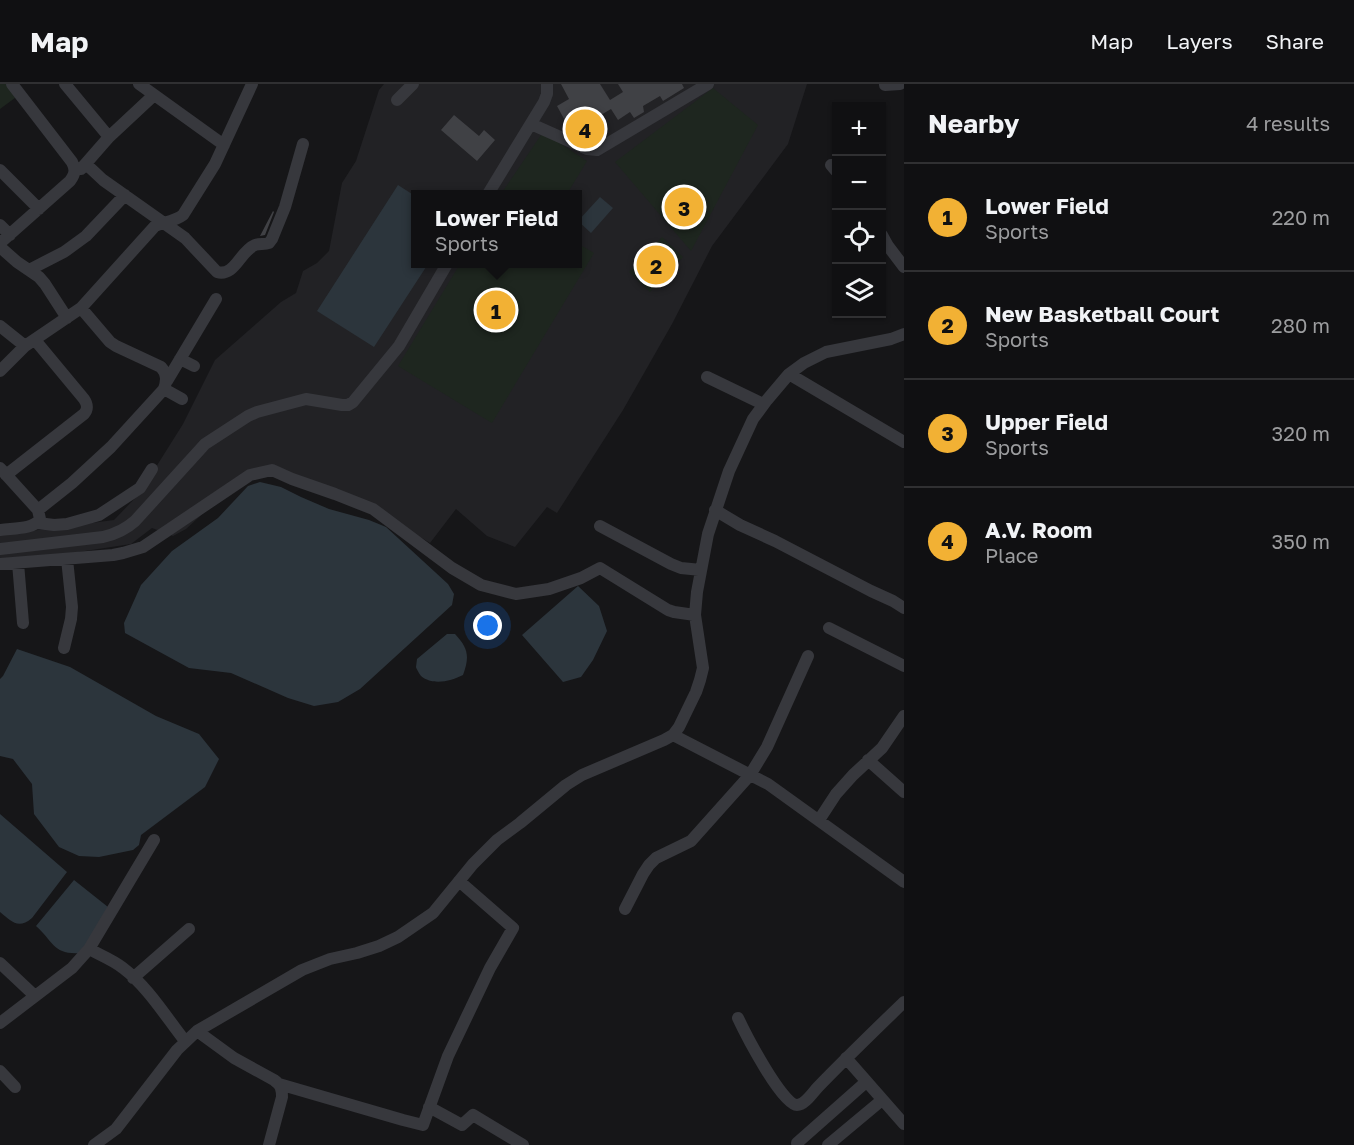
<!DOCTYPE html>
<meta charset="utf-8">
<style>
:root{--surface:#101012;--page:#19191b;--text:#f1f3f6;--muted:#9c9d9f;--line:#303032;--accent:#f2b134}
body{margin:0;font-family:"Golos Text",sans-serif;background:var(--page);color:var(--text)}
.controls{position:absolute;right:18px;top:18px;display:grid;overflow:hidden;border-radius:0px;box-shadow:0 2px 4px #0004}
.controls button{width:54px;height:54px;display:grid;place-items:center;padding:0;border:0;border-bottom:2px solid var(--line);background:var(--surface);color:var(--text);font:30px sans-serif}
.you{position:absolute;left:488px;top:542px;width:21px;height:21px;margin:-15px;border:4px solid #fff;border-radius:50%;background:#1a73e8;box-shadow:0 0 0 9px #1a73e833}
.badge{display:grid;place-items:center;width:39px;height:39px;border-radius:50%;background:var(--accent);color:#111;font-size:20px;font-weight:700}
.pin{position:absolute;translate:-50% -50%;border:3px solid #fff;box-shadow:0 2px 6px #0006}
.popup{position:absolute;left:411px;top:106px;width:171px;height:78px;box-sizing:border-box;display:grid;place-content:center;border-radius:0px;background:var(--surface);filter:drop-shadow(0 2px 4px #0005);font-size:20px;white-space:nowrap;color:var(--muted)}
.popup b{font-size:22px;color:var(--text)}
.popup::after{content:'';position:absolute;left:50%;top:100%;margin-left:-12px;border:12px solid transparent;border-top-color:var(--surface)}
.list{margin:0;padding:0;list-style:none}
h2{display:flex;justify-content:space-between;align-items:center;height:78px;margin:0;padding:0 24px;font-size:26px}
h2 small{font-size:20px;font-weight:400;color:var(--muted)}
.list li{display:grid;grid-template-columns:39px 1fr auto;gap:18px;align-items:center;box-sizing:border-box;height:108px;padding:0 24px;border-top:2px solid var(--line)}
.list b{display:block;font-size:22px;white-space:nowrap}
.list p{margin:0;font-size:20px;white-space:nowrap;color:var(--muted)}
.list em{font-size:20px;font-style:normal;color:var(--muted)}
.icon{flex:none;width:33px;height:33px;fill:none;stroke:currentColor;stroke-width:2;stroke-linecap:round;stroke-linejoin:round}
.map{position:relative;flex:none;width:904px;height:1061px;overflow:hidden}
header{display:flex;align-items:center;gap:36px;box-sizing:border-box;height:84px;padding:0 30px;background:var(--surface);border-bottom:2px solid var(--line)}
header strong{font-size:28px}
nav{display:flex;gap:33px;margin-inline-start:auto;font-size:21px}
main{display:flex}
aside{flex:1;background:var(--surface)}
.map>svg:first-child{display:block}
</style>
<header>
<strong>Map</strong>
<nav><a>Map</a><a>Layers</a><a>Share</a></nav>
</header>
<main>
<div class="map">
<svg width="904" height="1061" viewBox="0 0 904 1061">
<rect width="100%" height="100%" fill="#161618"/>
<path fill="#222225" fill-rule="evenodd" d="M 384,0 L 807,0 L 788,60 L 712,162 L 672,240 L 623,326 L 557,429 L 547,423 L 515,463 L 487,452 L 456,425 L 430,459 L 367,421 L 257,387 L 210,423 L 186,445 L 173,452 L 152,444 L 131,460 L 65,470 L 0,476 L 0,451 L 114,436 L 139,410 L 183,340 L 215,276 L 281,218 L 296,209 L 303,187 L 317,179 L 329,167 L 342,99 L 356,77 L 379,6 ZM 415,110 L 577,110 L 577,180 L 415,180 Z"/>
<path fill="#1e261f" d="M 0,0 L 10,0 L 19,11 L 0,25 Z
M 713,4 L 758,41 L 691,167 L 615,78 Z
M 543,48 L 587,77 L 567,110 L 501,110 Z
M 662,153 L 683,173 L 650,208 L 629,188 Z
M 577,159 L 594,169 L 492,339 L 398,282 L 460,180 L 577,180 Z"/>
<path fill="#2c353c" d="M 398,101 L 415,112 L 415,180 L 428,180 L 374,263 L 317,227 Z
M 600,113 L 613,124 L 591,149 L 578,137 Z
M 260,398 L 281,403 L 301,413 L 329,425 L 369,436 L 386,443 L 448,500 L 454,510 L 452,521 L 360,605 L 338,618 L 314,622 L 288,614 L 231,589 L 189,584 L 125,549 L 124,539 L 141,501 L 172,467 L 218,434 L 248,402 Z
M 578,502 L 599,522 L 607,547 L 593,576 L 581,593 L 563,598 L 522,551 Z
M 447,550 L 455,550 C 468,564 470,572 463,591 C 451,597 433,602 421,592 C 420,591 416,584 416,583 L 417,575 Z
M 17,565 L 70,583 L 156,632 L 199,650 L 219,675 L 205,703 L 141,751 L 139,761 L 133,766 L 99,773 L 79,772 L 59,763 L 34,730 L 32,700 L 13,675 L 0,672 L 0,595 L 3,592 Z
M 0,730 L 67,788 L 32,834 C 18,846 11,837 0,828 Z
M 74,796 L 108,823 L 81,869 C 53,871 54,858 36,842 Z"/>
<path fill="#404145" d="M 561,0 L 600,0 L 610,16 L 623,8 L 618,0 L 682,0 L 684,4 L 663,17 L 660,12 L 643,22 L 644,28 L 634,34 L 630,28 L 618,36 L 611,25 L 589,38 L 599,53 L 591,57 L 586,56 L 584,52 L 582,54 L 576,51 L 569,44 L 557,22 L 569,15 Z
M 454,31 L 479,52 L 484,46 L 495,56 L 477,77 L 441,46 Z
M 273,127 L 274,128 L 265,151 L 260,152 Z"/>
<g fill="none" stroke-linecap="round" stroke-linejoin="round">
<path stroke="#37383d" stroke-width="12" d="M 65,0 L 109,53
M 139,0 L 224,61
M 885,1 L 900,0
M 397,16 L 413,0
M 531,40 L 587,65 L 597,66 L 708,0
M 86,80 L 103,96 L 185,154 L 217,188 C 235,193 240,167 255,161 C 260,159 264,161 269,159 L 272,155 L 285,123 L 303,60
M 831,81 L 836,87
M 81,85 L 109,53 L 154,11
M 0,86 L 39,125
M 488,110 L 544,18 L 547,10 L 547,0
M 0,141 L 10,151
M 882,151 L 888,162 L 904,183
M 0,159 L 70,97 C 75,90 76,86 72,78 L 12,0
M 0,163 L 17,178 L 39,193 L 45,200 L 67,234
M 29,186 L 64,168 L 86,152 L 125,111
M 0,242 L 25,262
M 180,275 L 194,282
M 0,287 L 25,262 L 81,224 L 155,142 C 165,138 175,137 183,131 L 215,80 L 252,0
M 789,290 L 904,358
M 707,293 L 763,320
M 167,297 L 216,215
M 164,305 L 182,315
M 0,384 L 38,426 L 40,435 C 33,446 12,444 0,446
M 6,391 L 84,330 C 88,325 88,321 84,315 L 35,256
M 38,426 L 72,399 L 111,363 L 164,305 C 167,296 167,290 161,283 L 116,262 L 110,258 L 81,224
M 715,426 L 740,441 L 775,457 L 871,507 L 893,517 L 904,524
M 38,439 L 54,441 L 67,440 L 99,431 L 140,404 L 152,385
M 600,442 L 671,480 L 681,484 L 701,486
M 0,465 L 103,453 C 116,450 125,446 135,437 L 205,360 L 248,332 L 257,328 L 306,315 L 342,321 L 348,321 L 353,318 L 399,262 L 447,180
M 18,479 L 23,539
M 0,480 L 113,471 L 123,469 L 143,463 L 250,391 L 272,386 L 292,395 L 335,410 L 373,425 L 452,484 L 481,501 L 516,510 L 549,505 L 581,494 L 600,484 L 668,526 L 674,528 L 695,531
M 829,544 L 904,582
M 64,564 L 71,535 L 72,523 L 67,475
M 673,651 L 768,700 L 904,798
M 868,676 L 904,708
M 819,736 L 836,710 L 853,691 L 882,664 L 904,632
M 625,825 L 643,790 L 649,781 L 656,774 L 691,757 L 750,691 L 767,663 L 808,572
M 89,865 C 100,871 113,876 123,884 C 148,903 166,933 185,957
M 0,879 L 35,912
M 133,894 L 189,845
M 738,934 C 745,949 782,1021 797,1021 C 805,1021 813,1008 818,1003 C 846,974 875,946 904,918
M 0,939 L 72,884 L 89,865 L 154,756
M 197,947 L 234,974 L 274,996 C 281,1001 282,1005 282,1013 L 269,1061
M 846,974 L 904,1040
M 0,987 L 15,1003
M 279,1000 L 403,1036 L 423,1041 L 448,972 L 490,884 L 513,844 L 459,797
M 429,1023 L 462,1041 L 473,1031 L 523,1061
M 797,1059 L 866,998
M 94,1061 L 116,1045 L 177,966 L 197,947 L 302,886 L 330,875 L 357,869 L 379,862 L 398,853 L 433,829 L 473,780 L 497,756 L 520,739 L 566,701 L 582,691 L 664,656 L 673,651 L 679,643 L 696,608 L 700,596 L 703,584 L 695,531 L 697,508 L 708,450 L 729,387 L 753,335 L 767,316 L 789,290 L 804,279 L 826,268 L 891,255 L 904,250
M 828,1061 L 882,1016"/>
</g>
</svg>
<div class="controls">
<button>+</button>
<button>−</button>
<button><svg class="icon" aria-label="locate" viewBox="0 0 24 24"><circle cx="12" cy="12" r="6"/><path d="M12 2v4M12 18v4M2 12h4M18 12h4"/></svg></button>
<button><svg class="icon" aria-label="layers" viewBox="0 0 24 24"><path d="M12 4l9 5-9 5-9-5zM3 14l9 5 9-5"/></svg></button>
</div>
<div class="you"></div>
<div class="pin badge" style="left:496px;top:226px">1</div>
<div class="popup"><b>Lower Field</b>Sports</div>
<div class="pin badge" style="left:656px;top:181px">2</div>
<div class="pin badge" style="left:684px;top:123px">3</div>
<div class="pin badge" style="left:585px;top:45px">4</div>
</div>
<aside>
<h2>Nearby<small>4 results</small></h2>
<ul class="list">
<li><span class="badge">1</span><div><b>Lower Field</b><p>Sports</p></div><em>220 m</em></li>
<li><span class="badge">2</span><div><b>New Basketball Court</b><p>Sports</p></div><em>280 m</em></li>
<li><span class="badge">3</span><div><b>Upper Field</b><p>Sports</p></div><em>320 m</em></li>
<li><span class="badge">4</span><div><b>A.V. Room</b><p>Place</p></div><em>350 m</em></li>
</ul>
</aside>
</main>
